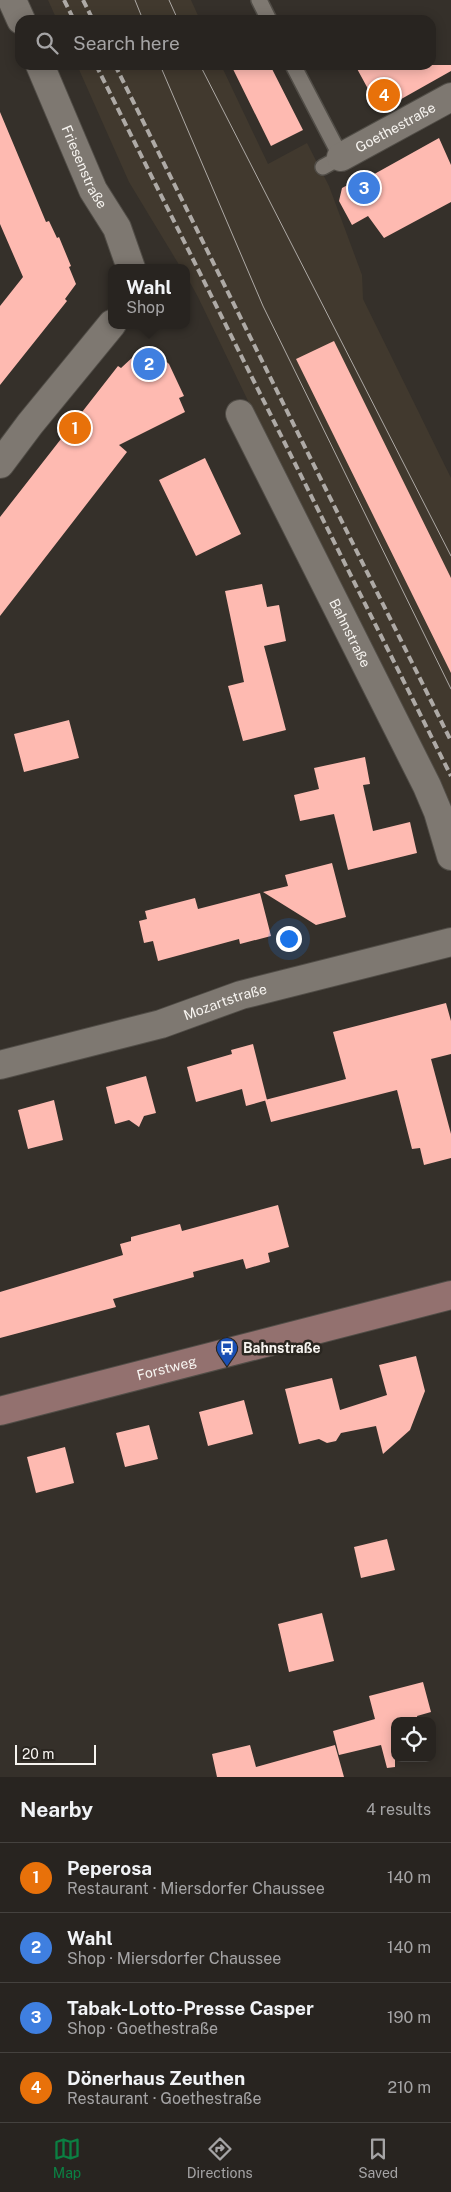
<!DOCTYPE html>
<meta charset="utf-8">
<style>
:root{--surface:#282420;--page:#302c29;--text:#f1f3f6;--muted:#a5a4a5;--line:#44413e;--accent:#0b8043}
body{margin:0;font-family:"Public Sans",sans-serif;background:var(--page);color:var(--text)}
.controls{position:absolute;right:15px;bottom:15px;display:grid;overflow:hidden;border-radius:10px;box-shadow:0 2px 12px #0003}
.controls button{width:45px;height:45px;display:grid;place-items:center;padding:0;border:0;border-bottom:1px solid var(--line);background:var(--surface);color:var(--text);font:25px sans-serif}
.scale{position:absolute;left:15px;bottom:12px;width:81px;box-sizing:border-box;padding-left:5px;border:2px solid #f7f4f0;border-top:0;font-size:14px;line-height:18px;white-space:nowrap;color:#f7f4f0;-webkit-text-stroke:4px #2a2620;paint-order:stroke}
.you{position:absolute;left:288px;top:938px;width:18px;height:18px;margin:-12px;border:4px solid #fff;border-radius:50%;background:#1a73e8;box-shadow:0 0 0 8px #1a73e833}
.badge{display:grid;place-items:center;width:32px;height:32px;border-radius:50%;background:var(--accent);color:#fff;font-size:16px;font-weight:700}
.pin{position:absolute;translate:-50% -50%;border:2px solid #fff;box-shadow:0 1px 5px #0006}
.popup{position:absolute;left:108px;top:264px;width:82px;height:65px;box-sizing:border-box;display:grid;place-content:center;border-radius:10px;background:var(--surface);filter:drop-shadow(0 1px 4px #0005);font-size:16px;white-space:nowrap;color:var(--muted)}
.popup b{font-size:19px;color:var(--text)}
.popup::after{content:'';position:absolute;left:50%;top:100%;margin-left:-10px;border:10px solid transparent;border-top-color:var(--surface)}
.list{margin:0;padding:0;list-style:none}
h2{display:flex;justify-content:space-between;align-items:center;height:65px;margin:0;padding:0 20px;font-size:21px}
h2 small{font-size:16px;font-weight:400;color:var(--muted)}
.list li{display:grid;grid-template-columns:32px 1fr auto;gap:15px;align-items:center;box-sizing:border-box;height:70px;padding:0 20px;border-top:1px solid var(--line)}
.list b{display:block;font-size:19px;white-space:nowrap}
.list p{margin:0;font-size:16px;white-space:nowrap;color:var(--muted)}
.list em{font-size:16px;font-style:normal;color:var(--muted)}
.icon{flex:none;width:28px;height:28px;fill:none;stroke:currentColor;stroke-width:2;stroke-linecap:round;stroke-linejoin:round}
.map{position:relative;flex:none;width:451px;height:1777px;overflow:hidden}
.search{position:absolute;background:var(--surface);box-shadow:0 2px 12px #0003;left:15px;right:15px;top:15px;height:55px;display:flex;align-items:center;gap:12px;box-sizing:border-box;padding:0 18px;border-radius:15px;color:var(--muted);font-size:19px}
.sheet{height:345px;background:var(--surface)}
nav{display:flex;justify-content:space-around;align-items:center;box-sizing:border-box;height:70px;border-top:1px solid var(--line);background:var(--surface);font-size:14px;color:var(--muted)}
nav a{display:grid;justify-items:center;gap:2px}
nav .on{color:var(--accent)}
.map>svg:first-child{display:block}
</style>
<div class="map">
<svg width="451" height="1777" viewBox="0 0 451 1777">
<rect width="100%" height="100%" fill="#35302a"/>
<path fill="#41392e" d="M 48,0 L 191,0 L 200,20 L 57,20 Z
M 77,65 L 221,65 L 268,164 L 307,143 L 329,186 L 362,275 L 363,299 L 451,478 L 451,835 L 434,787 L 198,297 L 187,277 L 186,268 L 181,268 L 129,182 Z"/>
<path fill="#febab1" d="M 231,65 L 270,65 L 303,130 L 271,146 Z
M 355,65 L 451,65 L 451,71 L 380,111 Z
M 0,112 L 46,222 L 49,221 L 57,238 L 59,237 L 71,266 L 69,267 L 76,284 L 65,299 L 67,301 L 0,385 L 0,306 L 23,277 L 0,224 Z
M 439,138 L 451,165 L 451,202 L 384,238 L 368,216 L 352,225 L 339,201 L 342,188 L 359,179 L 360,182 Z
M 334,341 L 451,578 L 451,673 L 296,359 Z
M 150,352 L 160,356 L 169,364 L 184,396 L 179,398 L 185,412 L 119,445 L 127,452 L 0,616 L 0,517 L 118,366 L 121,368 L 134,356 Z
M 205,458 L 241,534 L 196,556 L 159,480 Z
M 262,584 L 267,607 L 279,605 L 286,641 L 264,646 L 286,730 L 243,741 L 228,686 L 244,682 L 225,591 Z
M 69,720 L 79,758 L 24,772 L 14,734 Z
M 365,757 L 370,784 L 363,785 L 373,831 L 410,822 L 417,853 L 348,870 L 334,814 L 300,821 L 294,795 L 319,789 L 314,768 Z
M 332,863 L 346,917 L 316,925 L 263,892 L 288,886 L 285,875 Z
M 260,893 L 271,936 L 240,944 L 239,939 L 158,961 L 153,941 L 144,943 L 139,921 L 147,919 L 145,911 L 195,898 L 198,909 Z
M 446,1003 L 451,1021 L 451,1054 L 431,1059 L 451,1134 L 451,1158 L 424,1165 L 420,1148 L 412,1149 L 397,1090 L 271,1122 L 265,1100 L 346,1079 L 333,1032 Z
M 253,1044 L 267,1100 L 246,1106 L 242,1089 L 196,1102 L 187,1067 L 232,1054 L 231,1050 Z
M 146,1076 L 156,1113 L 144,1116 L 139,1127 L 129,1120 L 115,1124 L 106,1087 Z
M 54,1100 L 63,1140 L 28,1149 L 18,1110 Z
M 278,1205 L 289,1247 L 268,1253 L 270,1262 L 246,1269 L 243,1259 L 193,1272 L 194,1277 L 113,1299 L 116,1307 L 0,1338 L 0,1292 L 123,1255 L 120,1244 L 131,1241 L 131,1237 L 180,1224 L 182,1231 Z
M 416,1356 L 425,1391 L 410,1430 L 383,1454 L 376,1426 L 341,1433 L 336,1441 L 327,1443 L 319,1439 L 299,1444 L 285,1389 L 332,1378 L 340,1410 L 387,1395 L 379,1365 Z
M 244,1400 L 253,1434 L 208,1446 L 199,1412 Z
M 149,1425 L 158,1459 L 125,1467 L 116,1433 Z
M 65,1447 L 74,1483 L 36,1493 L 27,1457 Z
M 387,1539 L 395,1570 L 361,1578 L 354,1547 Z
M 322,1613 L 334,1661 L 289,1672 L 278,1624 Z
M 423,1682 L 431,1712 L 417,1716 L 418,1721 L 395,1721 L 395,1767 L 387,1768 L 381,1745 L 339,1755 L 333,1731 L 375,1719 L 369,1696 Z
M 250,1745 L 256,1767 L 335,1745 L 344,1777 L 217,1777 L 212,1754 Z"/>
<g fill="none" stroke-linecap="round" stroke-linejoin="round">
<g stroke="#514d47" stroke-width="18">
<path id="lane" d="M 259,0 L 269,20
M 293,65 L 341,157 L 323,167"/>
</g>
<g stroke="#514d47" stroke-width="30">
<g id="street">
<path d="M 12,0 L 21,20"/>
<path id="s1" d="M 40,65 L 93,190 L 117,228 L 131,268"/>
<path id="s2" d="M 341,157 L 451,97"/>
<path id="s3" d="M 240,414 L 427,786 L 438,812 L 451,856"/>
<path d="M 0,464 L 30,424 L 112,324"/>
<path id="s4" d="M 0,1065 L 161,1024 L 241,995 L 451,942"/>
</g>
</g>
<g stroke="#514d47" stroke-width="30">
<g id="secondary">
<path id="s5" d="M 0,1411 L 451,1295"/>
</g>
</g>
<use href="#lane" stroke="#7e7871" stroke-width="15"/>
<use href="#street" stroke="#7e7871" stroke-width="28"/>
<use href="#secondary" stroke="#93716f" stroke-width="28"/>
<path stroke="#aeaaa6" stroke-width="1" d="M 135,0 L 143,20
M 169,0 L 178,20
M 160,65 L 263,306 L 451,689
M 200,65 L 451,556"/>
<path stroke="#aeaaa6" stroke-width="4" stroke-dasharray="8 4" stroke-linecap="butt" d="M 64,0 L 74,20
M 83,0 L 93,20
M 96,65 L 451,776
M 115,65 L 451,741"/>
</g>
<defs>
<g id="bus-pin" transform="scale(1.125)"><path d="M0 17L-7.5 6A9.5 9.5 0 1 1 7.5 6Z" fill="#1a4fb4" stroke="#2a2620"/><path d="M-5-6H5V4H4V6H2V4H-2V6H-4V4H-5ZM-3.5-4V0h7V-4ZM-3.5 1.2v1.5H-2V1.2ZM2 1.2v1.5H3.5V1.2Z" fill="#fff"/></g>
</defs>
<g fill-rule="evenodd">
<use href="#bus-pin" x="227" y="1348"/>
</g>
<g text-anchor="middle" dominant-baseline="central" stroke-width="5" stroke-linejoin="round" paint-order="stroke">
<g font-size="14" fill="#f7f4f0" stroke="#2a2620">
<text stroke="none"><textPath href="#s2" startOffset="62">Goethestraße</textPath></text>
<text stroke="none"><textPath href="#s1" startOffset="111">Friesenstraße</textPath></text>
<text stroke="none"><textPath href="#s3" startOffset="245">Bahnstraße</textPath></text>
<text stroke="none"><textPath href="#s4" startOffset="234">Mozartstraße</textPath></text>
<text stroke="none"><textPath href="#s5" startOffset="172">Forstweg</textPath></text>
</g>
<g font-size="14" font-weight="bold" fill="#f7f4f0" stroke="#2a2620" text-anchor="start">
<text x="243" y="1348">Bahnstraße</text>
</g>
</g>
</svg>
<div class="controls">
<button><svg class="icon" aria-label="locate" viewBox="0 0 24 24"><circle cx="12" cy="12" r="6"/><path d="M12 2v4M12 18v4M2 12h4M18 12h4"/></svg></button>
</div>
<div class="scale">20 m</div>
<div class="you"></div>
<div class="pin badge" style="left:75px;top:428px;background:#e8710a">1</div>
<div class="pin badge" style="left:149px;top:364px;background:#3f7fe0">2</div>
<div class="popup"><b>Wahl</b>Shop</div>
<div class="pin badge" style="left:364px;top:188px;background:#3f7fe0">3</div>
<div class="pin badge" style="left:384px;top:95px;background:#e8710a">4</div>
<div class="search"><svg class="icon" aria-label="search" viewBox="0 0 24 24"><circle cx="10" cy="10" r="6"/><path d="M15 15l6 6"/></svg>Search here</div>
</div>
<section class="sheet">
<h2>Nearby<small>4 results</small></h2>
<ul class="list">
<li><span class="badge" style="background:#e8710a">1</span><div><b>Peperosa</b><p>Restaurant · Miersdorfer Chaussee</p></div><em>140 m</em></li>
<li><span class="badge" style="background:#3f7fe0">2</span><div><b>Wahl</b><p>Shop · Miersdorfer Chaussee</p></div><em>140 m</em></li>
<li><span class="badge" style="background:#3f7fe0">3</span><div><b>Tabak-Lotto-Presse Casper</b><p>Shop · Goethestraße</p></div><em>190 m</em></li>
<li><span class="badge" style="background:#e8710a">4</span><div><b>Dönerhaus Zeuthen</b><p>Restaurant · Goethestraße</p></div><em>210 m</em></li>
</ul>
</section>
<nav>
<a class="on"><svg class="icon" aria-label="map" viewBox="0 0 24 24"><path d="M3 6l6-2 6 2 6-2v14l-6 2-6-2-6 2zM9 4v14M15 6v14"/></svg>Map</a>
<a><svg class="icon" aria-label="directions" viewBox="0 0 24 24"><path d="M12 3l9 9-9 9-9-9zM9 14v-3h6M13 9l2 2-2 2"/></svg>Directions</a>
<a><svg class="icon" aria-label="saved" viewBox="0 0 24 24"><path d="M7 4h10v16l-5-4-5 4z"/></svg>Saved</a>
</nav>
